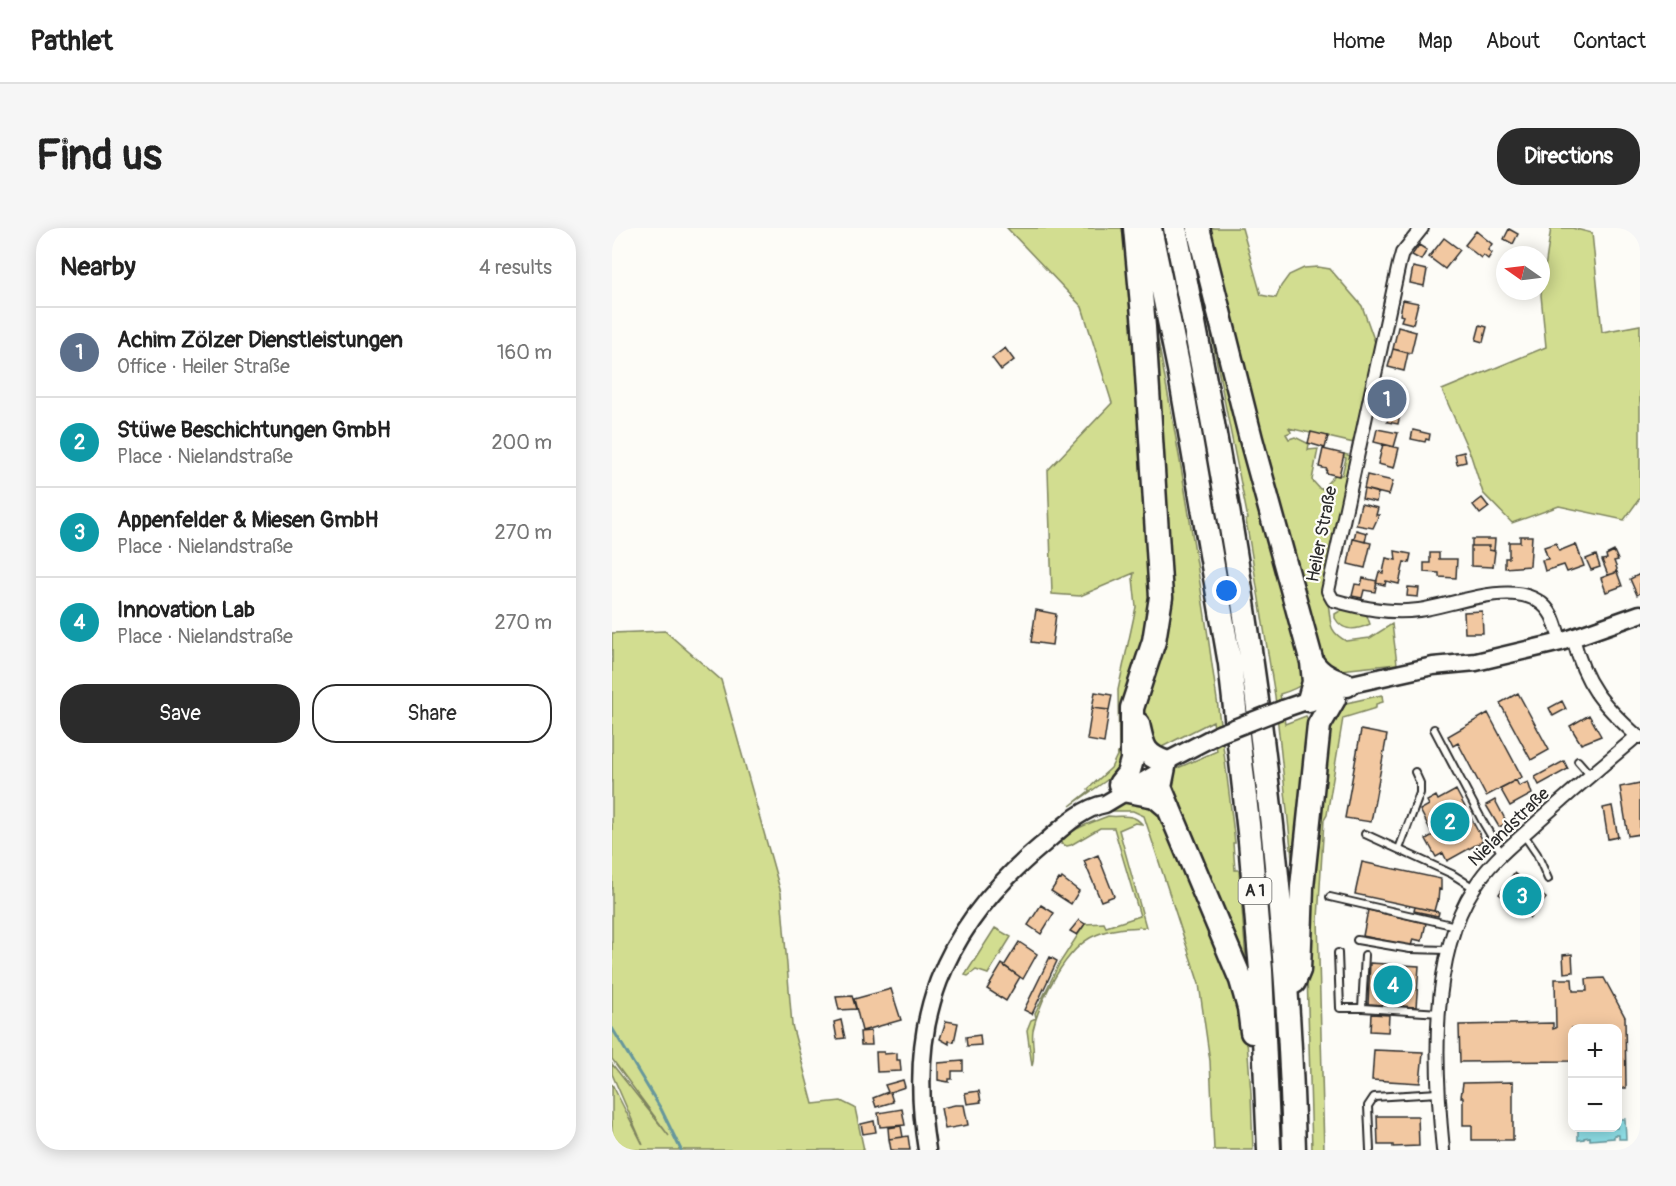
<!DOCTYPE html>
<meta charset="utf-8">
<style>
:root{--surface:#fff;--page:#f6f6f6;--text:#222;--muted:#767676;--line:#e0e0e0;--accent:#2b2b2b}
body{margin:0;font-family:Pangolin,sans-serif;background:var(--page);color:var(--text)}
.controls{position:absolute;right:18px;bottom:18px;display:grid;overflow:hidden;border-radius:12px;box-shadow:0 3px 15px #0003}
.controls button{width:54px;height:54px;display:grid;place-items:center;padding:0;border:0;border-bottom:2px solid var(--line);background:var(--surface);color:var(--text);font:30px sans-serif}
.compass{position:absolute;left:884px;top:18px;width:54px;height:54px;border-radius:50%;background:var(--surface);box-shadow:0 3px 15px #0003;rotate:284deg}
.you{position:absolute;left:615px;top:363px;width:21px;height:21px;margin:-15px;border:4px solid #fff;border-radius:50%;background:#1a73e8;box-shadow:0 0 0 9px #1a73e833}
.badge{display:grid;place-items:center;width:39px;height:39px;border-radius:50%;background:var(--accent);color:#fff;font-size:20px;font-weight:700}
.pin{position:absolute;translate:-50% -50%;border:3px solid #fff;box-shadow:0 2px 6px #0006}
.list{margin:0;padding:0;list-style:none}
h2{display:flex;justify-content:space-between;align-items:center;height:78px;margin:0;padding:0 24px;font-size:26px}
h2 small{font-size:20px;font-weight:400;color:var(--muted)}
.list li{display:grid;grid-template-columns:39px 1fr auto;gap:18px;align-items:center;box-sizing:border-box;height:90px;padding:0 24px;border-top:2px solid var(--line)}
.list b{display:block;font-size:22px;white-space:nowrap}
.list p{margin:0;font-size:20px;white-space:nowrap;color:var(--muted)}
.list em{font-size:20px;font-style:normal;color:var(--muted)}
.actions{display:flex;gap:12px;padding:18px 24px}
.actions a{flex:1;padding:14px 0;border:2px solid var(--accent);border-radius:24px;text-align:center;font-size:21px;color:var(--accent)}
.actions .main{background:var(--accent);color:#fff}
.map{position:relative;flex:none;width:1028px;height:922px;overflow:hidden;border-radius:24px}
header{display:flex;align-items:center;gap:36px;box-sizing:border-box;height:84px;padding:0 30px;background:var(--surface);border-bottom:2px solid var(--line)}
header strong{font-size:28px}
nav{display:flex;gap:33px;margin-inline-start:auto;font-size:21px}
.intro{display:flex;align-items:center;justify-content:space-between;box-sizing:border-box;height:144px;padding:0 36px}
h1{margin:0;font-size:42px}
.button{padding:15px 27px;border-radius:24px;background:var(--accent);color:#fff;font-size:21px;font-weight:700}
main{display:flex;gap:36px;padding:0 36px}
aside{flex:1;background:var(--surface);border-radius:24px;box-shadow:0 3px 15px #0003}
.map>svg:first-child{display:block}
</style>
<header>
<strong>Pathlet</strong>
<nav><a>Home</a><a>Map</a><a>About</a><a>Contact</a></nav>
</header>
<div class="intro"><h1>Find us</h1><a class="button">Directions</a></div>
<main>
<aside>
<h2>Nearby<small>4 results</small></h2>
<ul class="list">
<li><span class="badge" style="background:#5c6f8a">1</span><div><b>Achim Zölzer Dienstleistungen</b><p>Office · Heiler Straße</p></div><em>160 m</em></li>
<li><span class="badge" style="background:#0f9aa8">2</span><div><b>Stüwe Beschichtungen GmbH</b><p>Place · Nielandstraße</p></div><em>200 m</em></li>
<li><span class="badge" style="background:#0f9aa8">3</span><div><b>Appenfelder &amp; Miesen GmbH</b><p>Place · Nielandstraße</p></div><em>270 m</em></li>
<li><span class="badge" style="background:#0f9aa8">4</span><div><b>Innovation Lab</b><p>Place · Nielandstraße</p></div><em>270 m</em></li>
</ul>
<div class="actions"><a class="main">Save</a><a>Share</a></div>
</aside>
<div class="map">
<svg width="1028" height="922" viewBox="0 0 1028 922">
<rect width="100%" height="100%" fill="#fdfcf7"/>
<filter id="ink" filterUnits="userSpaceOnUse"><feTurbulence type="fractalNoise" baseFrequency=".0167" numOctaves="2"/><feDisplacementMap in="SourceGraphic" scale="12" xChannelSelector="R" yChannelSelector="G"/><feConvolveMatrix kernelMatrix="1 2 1 2 8 2 1 2 1" color-interpolation-filters="sRGB"/></filter>
<g filter="url(#ink)">
<path fill="#d2dd90" stroke="#7e845e" stroke-width="1.5" d="M 395,0 L 514,0 L 543,345 L 516,524 L 505,545 L 458,578 L 477,563 L 476,561 L 499,540 L 507,523 L 506,462 L 524,379 L 521,350 L 522,345 L 468,368 L 440,366 L 436,242 L 500,175 L 470,79 Z
M 549,0 L 553,0 L 596,223 L 636,476 L 633,478 L 591,214 Z
M 578,0 L 690,426 C 691,455 698,457 668,466 L 673,496 L 694,488 L 698,496 L 683,659 L 663,468 L 634,292 L 636,291 Z
M 596,0 L 630,0 L 649,67 L 664,70 L 669,58 L 677,47 L 692,40 L 706,39 L 718,41 L 750,78 L 764,117 L 742,215 L 677,200 L 679,204 L 674,206 L 677,211 L 683,209 L 697,216 L 696,222 L 706,221 L 700,252 L 708,261 L 714,260 L 715,255 L 723,247 L 730,247 L 734,230 L 731,229 L 732,226 L 739,228 L 711,362 C 712,367 714,371 716,376 C 720,393 714,402 734,413 L 758,410 L 780,396 L 785,436 L 728,442 L 707,434 Z
M 939,0 L 960,0 L 980,5 L 990,104 L 1028,97 L 1028,270 L 1012,292 L 947,278 L 900,295 L 871,265 L 859,228 L 830,162 L 934,119 L 929,67 Z
M 538,73 C 574,252 602,433 623,615 L 621,615 L 623,642 L 627,642 L 635,745 L 556,566 L 561,542 L 605,523 L 601,493 L 542,523 L 531,502 L 531,473 L 542,436 Z
M 731,381 L 754,385 L 758,396 C 745,402 731,405 723,390 L 723,386 Z
M 53,403 L 109,452 L 169,665 L 180,797 L 201,876 L 229,873 L 243,880 L 252,922 L 0,922 L 0,856 L 31,917 L 0,846 L 0,836 L 57,908 L 0,831 L 0,405 Z
M 770,467 L 771,474 L 764,476 L 764,480 L 731,490 L 715,587 L 712,592 L 706,691 L 712,922 L 700,922 L 694,708 L 717,497 L 730,476 Z
M 640,507 L 664,750 L 672,922 L 669,922 L 655,670 L 637,508 Z
M 513,572 L 547,579 L 633,788 L 639,865 L 641,922 L 602,922 L 598,833 L 587,756 L 532,588 L 521,583 L 498,583 Z
M 496,588 C 509,590 520,584 530,596 L 523,595 L 507,602 L 534,699 C 517,700 499,700 484,707 C 454,719 428,772 421,802 C 419,814 424,827 420,838 L 415,802 L 419,792 L 424,790 L 423,785 L 447,736 L 473,696 L 492,695 L 494,699 L 528,688 L 502,600 L 488,600 L 459,617 L 455,618 L 449,616 C 455,601 482,594 496,588 Z
M 383,700 L 399,709 L 376,746 L 364,742 L 356,748 L 353,747 Z"/>
<path fill="#8edfe7" stroke="#66979c" stroke-width="1.5" d="M 1006,891 L 1013,891 L 1014,911 L 1007,911 L 1007,907 L 1002,907 L 1002,910 L 978,912 L 978,909 L 972,910 L 972,911 L 966,912 L 966,900 L 1005,900 Z"/>
<g fill="none" stroke-linecap="round" stroke-linejoin="round">
<path stroke="#66979c" stroke-width="3" d="M 0,800 L 49,881 L 69,922"/>
</g>
<path fill="#f2c8a1" stroke="#2b2b2b" stroke-width="1.5" d="M 897,1 L 906,6 L 901,16 L 892,11 Z
M 864,3 L 880,16 L 876,22 L 880,25 L 876,31 L 871,27 L 869,30 L 853,17 Z
M 832,10 L 848,22 L 833,41 L 817,29 Z
M 807,17 L 815,22 L 809,32 L 800,27 Z
M 801,39 L 815,42 L 812,58 L 798,55 Z
M 791,72 L 806,75 L 801,96 L 789,93 L 791,88 L 788,87 Z
M 868,97 L 875,99 L 871,114 L 864,112 Z
M 786,99 L 804,104 L 799,125 L 781,121 Z
M 393,120 L 402,132 L 389,142 L 380,130 Z
M 781,121 L 796,125 L 792,143 L 776,139 Z
M 772,161 L 787,165 L 783,184 L 768,181 Z
M 778,184 L 788,186 L 786,196 L 775,194 Z
M 765,201 L 786,205 L 782,219 L 762,214 Z
M 801,202 L 818,206 L 817,212 L 814,211 L 813,214 L 799,211 Z
M 699,204 L 716,208 L 713,220 L 696,215 Z
M 771,216 L 787,220 L 782,240 L 766,236 Z
M 711,221 L 732,226 L 727,248 L 714,245 L 715,241 L 707,239 Z
M 852,224 L 854,234 L 845,236 L 843,226 Z
M 755,247 L 781,253 L 777,267 L 752,261 Z
M 752,261 L 766,265 L 764,274 L 750,271 Z
M 870,270 L 877,279 L 868,286 L 861,277 Z
M 749,276 L 766,280 L 764,287 L 767,287 L 761,300 L 744,297 Z
M 744,302 L 755,305 L 753,314 L 742,311 Z
M 908,308 L 920,308 L 918,338 L 893,340 L 893,330 L 897,330 L 897,314 L 908,314 Z
M 741,311 L 759,315 L 753,340 L 736,336 Z
M 860,311 L 883,311 L 882,323 L 877,322 L 877,318 L 860,318 Z
M 944,315 L 947,323 L 964,316 L 972,338 L 955,344 L 952,337 L 933,343 L 930,332 L 936,331 L 932,319 Z
M 859,318 L 877,318 L 877,322 L 883,323 L 881,339 L 859,338 Z
M 783,323 L 799,326 L 797,335 L 792,334 L 787,356 L 774,353 L 773,357 L 764,355 L 767,344 L 771,345 L 774,330 L 784,332 Z
M 1002,323 L 1006,332 L 1002,333 L 1005,341 L 1003,345 L 996,347 L 990,332 L 995,331 L 994,327 Z
M 818,325 L 827,325 L 827,331 L 845,331 L 844,350 L 827,349 L 827,345 L 812,344 L 812,335 L 818,335 Z
M 984,327 L 988,339 L 979,342 L 974,331 Z
M 1005,344 L 1010,358 L 994,364 L 989,350 Z
M 1028,346 L 1028,365 L 1025,367 L 1018,351 Z
M 751,350 L 765,353 L 763,364 L 752,362 L 750,370 L 740,368 L 743,356 L 749,357 Z
M 796,359 L 807,360 L 806,369 L 795,368 Z
M 424,382 L 444,386 L 440,417 L 419,414 Z
M 870,383 L 871,405 L 853,405 L 852,384 Z
M 483,464 L 500,467 L 497,482 L 480,480 Z
M 906,465 L 937,522 L 919,532 L 888,475 Z
M 950,473 L 954,481 L 941,488 L 937,480 Z
M 480,480 L 497,482 L 492,515 L 475,512 Z
M 876,485 L 910,549 L 874,568 L 846,515 L 841,518 L 836,508 Z
M 977,487 L 989,508 L 969,516 L 958,498 Z
M 749,502 L 775,507 L 759,594 L 733,590 Z
M 952,533 L 956,541 L 927,557 L 923,549 Z
M 904,552 L 907,558 L 916,554 L 920,566 L 898,578 L 888,560 Z
M 1028,555 L 1028,606 L 1016,608 L 1008,559 Z
M 844,562 L 871,613 L 835,633 L 831,625 L 824,629 L 814,611 L 821,607 L 808,582 L 817,577 L 815,573 L 824,568 L 826,572 Z
M 883,572 L 895,595 L 887,599 L 874,577 Z
M 1000,578 L 1006,609 L 996,611 L 991,580 Z
M 486,627 L 502,668 L 489,673 L 472,633 Z
M 750,634 L 829,651 L 829,662 L 827,661 L 826,673 L 825,672 L 822,683 L 743,666 Z
M 902,645 L 934,670 L 918,690 L 887,666 Z
M 450,650 L 467,663 L 459,676 L 439,663 L 447,651 L 449,652 Z
M 429,677 L 442,685 L 429,706 L 416,697 Z
M 803,679 L 827,684 L 826,688 L 802,683 Z
M 756,682 L 814,695 L 810,713 L 801,711 L 799,718 L 751,708 Z
M 467,692 L 473,696 L 465,707 L 458,703 Z
M 407,714 L 425,726 L 411,751 L 392,738 Z
M 960,726 L 961,744 L 952,745 L 951,727 Z
M 438,729 L 445,733 L 420,786 L 412,782 Z
M 758,735 L 807,738 L 804,779 L 756,776 Z
M 390,736 L 408,749 L 394,773 L 375,761 Z
M 992,750 L 1013,789 L 1014,860 L 1005,860 L 1005,800 L 960,800 L 960,833 L 848,834 L 847,797 L 941,795 L 941,801 L 944,800 L 943,751 L 960,751 L 961,763 L 975,763 L 974,751 Z
M 279,761 L 289,792 L 250,803 L 242,771 Z
M 240,768 L 244,781 L 227,782 L 224,769 Z
M 759,786 L 777,787 L 776,804 L 758,803 Z
M 229,792 L 233,810 L 225,811 L 222,794 Z
M 334,793 L 346,795 L 342,814 L 337,813 L 337,816 L 328,811 Z
M 259,803 L 260,817 L 249,817 L 248,804 Z
M 368,807 L 369,817 L 355,818 L 354,809 Z
M 762,822 L 811,824 L 808,855 L 760,852 Z
M 264,824 L 272,824 L 272,826 L 285,825 L 285,832 L 288,832 L 289,843 L 265,844 Z
M 351,833 L 351,843 L 340,843 L 340,851 L 337,851 L 337,854 L 326,852 L 326,835 Z
M 291,852 L 293,859 L 278,864 L 281,874 L 264,879 L 261,870 L 276,864 L 273,857 Z
M 901,854 L 901,912 L 860,912 L 860,897 L 851,897 L 851,869 L 849,869 L 851,855 Z
M 367,863 L 369,874 L 355,876 L 353,865 Z
M 343,877 L 352,877 L 356,897 L 333,901 L 329,880 Z
M 290,881 L 293,897 L 268,899 L 266,885 Z
M 765,888 L 806,888 L 807,918 L 781,919 L 781,917 L 766,917 Z
M 262,893 L 264,904 L 251,906 L 249,896 Z
M 289,898 L 291,909 L 277,911 L 276,900 Z
M 296,908 L 298,922 L 279,922 L 277,911 Z"/>
<g fill="none" stroke-linecap="round" stroke-linejoin="round">
<g stroke="#2b2b2b" stroke-width="10">
<path id="service" d="M 822,501 L 872,596 L 890,626
M 966,533 L 979,548
M 753,606 L 840,646 L 862,660
M 912,607 L 925,626 L 936,651
M 787,621 L 808,565 L 808,555 L 803,544
M 718,669 L 844,698
M 745,712 L 798,721 L 835,722
M 726,725 L 728,780 L 750,780
M 753,727 L 750,780 L 828,785
M 758,922 L 756,878 L 762,869 L 826,865"/>
</g>
<g stroke="#2b2b2b" stroke-width="16">
<path id="minor" d="M 810,0 L 790,25 L 787,36 L 716,363 L 721,372 C 749,380 778,386 807,382 C 845,377 916,344 940,388 C 944,396 946,406 949,414
M 961,410 C 973,457 990,476 1025,508 L 1028,509
M 831,922 C 823,842 817,729 862,660 C 877,635 900,617 921,598 C 955,567 990,538 1025,508"/>
</g>
<g stroke="#2b2b2b" stroke-width="21">
<path id="secondary" d="M 671,481 L 697,472 L 704,466 L 735,457 L 821,438 L 864,434 L 949,414 L 1028,386
M 315,922 C 294,793 329,702 429,618 C 447,603 469,580 493,576 L 545,545 L 553,534 L 607,506"/>
</g>
<g stroke="#2b2b2b" stroke-width="27">
<path id="motorway" d="M 538,0 L 567,141 L 618,436 L 638,613 L 649,742 L 657,922
M 563,0 C 626,306 674,609 682,922
M 586,0 L 639,211 L 700,434 L 702,454 L 697,472
M 700,434 C 708,447 721,452 735,457
M 526,496 C 531,518 531,526 553,534 L 548,559 L 629,752 L 637,780 L 640,804
M 508,556 L 516,546 L 520,532 L 520,480 L 542,413 L 549,369 L 532,99 L 523,0
M 516,563 L 543,568 L 557,580
M 682,754 L 687,742 L 690,659 L 707,497 L 722,471"/>
</g>
<use href="#service" stroke="#fdfcf7" stroke-width="6"/>
<use href="#minor" stroke="#fdfcf7" stroke-width="12"/>
<use href="#secondary" stroke="#fdfcf7" stroke-width="16"/>
<use href="#motorway" stroke="#fdfcf7" stroke-width="22"/>
<g stroke="#2b2b2b" stroke-width="21" stroke-linecap="butt">
<path id="secondary-bridge" d="M 607,506 L 671,481"/>
</g>
<use href="#secondary-bridge" stroke="#fdfcf7" stroke-width="16"/>
</g>
</g>
<g text-anchor="middle" dominant-baseline="central" stroke-width="4.5" stroke-linejoin="round" paint-order="stroke">
<rect fill="#fdfcf7" stroke="#6a6a68" stroke-width="1.5" x="626.5" y="650" width="33" height="26" rx="4.5"/>
<g font-size="16" font-weight="bold" fill="#2b2b2b">
<text x="643" y="663">A 1</text>
</g>
<g font-size="18" fill="#2b2b2b" stroke="#fdfcf7">
<text transform="translate(710 306) rotate(-79)">Heiler Straße</text>
<text transform="translate(897 599) rotate(-44)">Nielandstraße</text>
</g>
</g>
</svg>
<div class="controls">
<button>+</button>
<button>−</button>
</div>
<svg class="compass" viewBox="-18 -18 36 36"><path d="M0-13l5 13h-10z" fill="#e53935"/><path d="M0 13l5-13h-10z" fill="#767676"/></svg>
<div class="you"></div>
<div class="pin badge" style="left:775px;top:171px;background:#5c6f8a">1</div>
<div class="pin badge" style="left:838px;top:594px;background:#0f9aa8">2</div>
<div class="pin badge" style="left:910px;top:668px;background:#0f9aa8">3</div>
<div class="pin badge" style="left:781px;top:757px;background:#0f9aa8">4</div>
</div>
</main>
